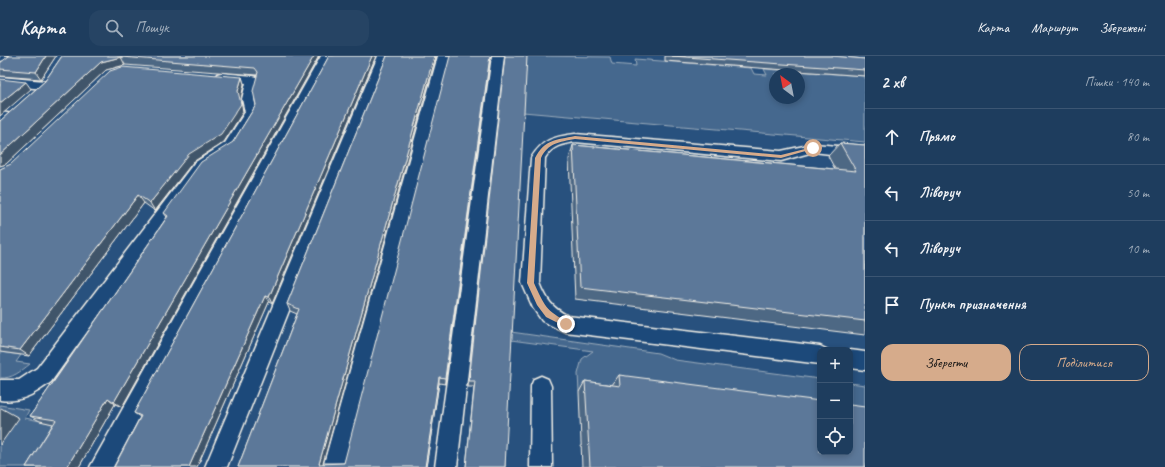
<!DOCTYPE html>
<html lang="uk">
<meta charset="utf-8">
<style>
:root{--surface:#1e3d5e;--page:#264464;--text:#f1f3f6;--muted:#a1aebc;--line:#3c5673;--accent:#d6ab8b}
body{margin:0;font-family:Caveat,sans-serif;background:var(--page);color:var(--text)}
.controls{position:absolute;right:12px;bottom:12px;display:grid;overflow:hidden;border-radius:8px;box-shadow:0 2px 6px #0003}
.controls button{width:36px;height:36px;display:grid;place-items:center;padding:0;border:0;border-bottom:1px solid var(--line);background:var(--surface);color:var(--text);font:20px sans-serif}
.compass{position:absolute;left:769px;top:12px;width:36px;height:36px;border-radius:50%;background:var(--surface);box-shadow:0 2px 6px #0003;rotate:328deg}
.stop{position:absolute;width:12px;height:12px;margin:-9px;border:3px solid #d6ab8b;border-radius:50%;background:#fff}
.stop.end{background:#d6ab8b;border-color:#fff;box-shadow:0 1px 4px #0008}
.list{margin:0;padding:0;list-style:none}
h2{display:flex;justify-content:space-between;align-items:center;height:52px;margin:0;padding:0 16px;font-size:17px}
h2 small{font-size:13px;font-weight:400;color:var(--muted)}
.list li{display:grid;grid-template-columns:26px 1fr auto;gap:12px;align-items:center;box-sizing:border-box;height:56px;padding:0 16px;border-top:1px solid var(--line)}
.list b{display:block;font-size:15px;white-space:nowrap}
.list em{font-size:13px;font-style:normal;color:var(--muted)}
.actions{display:flex;gap:8px;padding:12px 16px}
.actions a{flex:1;padding:9px 0;border:1px solid var(--accent);border-radius:12px;text-align:center;font-size:14px;color:var(--accent)}
.actions .main{background:var(--accent);color:#111}
.icon{flex:none;width:22px;height:22px;fill:none;stroke:currentColor;stroke-width:2;stroke-linecap:round;stroke-linejoin:round}
.map{position:relative;flex:none;width:865px;height:411px;overflow:hidden}
header{display:flex;align-items:center;gap:24px;box-sizing:border-box;height:56px;padding:0 20px;background:var(--surface);border-bottom:1px solid var(--line)}
header strong{font-size:19px}
nav{display:flex;gap:22px;margin-inline-start:auto;font-size:14px}
.search{width:280px;height:36px;background:var(--page);display:flex;align-items:center;gap:10px;box-sizing:border-box;padding:0 14px;border-radius:12px;color:var(--muted);font-size:15px}
main{display:flex}
aside{flex:1;background:var(--surface)}
.map>svg:first-child{display:block}
</style>
<header>
<strong>Карта</strong>
<div class="search"><svg class="icon" aria-label="search" viewBox="0 0 24 24"><circle cx="10" cy="10" r="6"/><path d="M15 15l6 6"/></svg>Пошук</div>
<nav><a>Карта</a><a>Маршрут</a><a>Збережені</a></nav>
</header>
<main>
<div class="map">
<svg width="865" height="411" viewBox="0 0 865 411">
<rect width="100%" height="100%" fill="#28517e"/>
<filter id="ink" filterUnits="userSpaceOnUse"><feTurbulence type="fractalNoise" baseFrequency=".025" numOctaves="2"/><feDisplacementMap in="SourceGraphic" scale="8" xChannelSelector="R" yChannelSelector="G"/><feConvolveMatrix kernelMatrix="1 2 1 2 8 2 1 2 1" color-interpolation-filters="sRGB"/></filter>
<g filter="url(#ink)">
<path fill="#45688e" stroke="#9cacbb" fill-rule="evenodd" d="M 526,0 L 610,1 L 612,8 L 636,10 L 635,3 L 751,12 L 754,18 L 767,19 L 764,13 L 865,20 L 865,86 L 523,56 ZM 775,18 L 799,18 L 799,42 L 775,42 Z
M 511,276 L 658,297 L 675,304 L 820,323 L 820,357 L 612,340 L 579,336 L 578,318 L 582,303 L 593,295 L 511,284 Z
M 0,296 L 21,299 L 16,306 L 30,308 C 21,315 12,323 0,322 Z
M 850,327 L 865,329 L 865,363 L 850,361 Z
M 0,349 L 29,354 L 25,362 L 65,370 L 39,411 L 0,411 Z"/>
<g fill="none" stroke-linecap="round" stroke-linejoin="round">
<g stroke="#f4f1e8" stroke-width="3">
<path id="lane" d="M 321,0 L 333,0 L 113,411 L 90,411 Z
M 378,0 L 390,0 L 227,411 L 205,411 Z
M 438,0 L 450,0 L 345,411 L 323,411 Z
M 492,0 L 504,0 L 457,411 L 435,411 Z
M 221,17 L 253,20 L 257,21 L 259,24 L 254,43 L 257,56 L 235,93 L 204,113 L 51,326 C 35,338 20,347 0,344 L 0,324 L 19,324 L 37,312 L 194,107 L 225,87 L 245,56 L 242,43 L 246,27 L 217,24 L 215,21 L 217,18 Z
M 0,21 L 45,25 L 49,26 L 51,29 L 49,32 L 45,33 L 0,29 Z
M 0,56 L 14,58 L 15,61 L 14,64 L 0,64 Z
M 575,78 L 781,95 L 813,88 L 865,92 L 865,102 L 813,96 L 781,105 L 575,86 C 562,88 552,90 545,102 L 540,227 C 547,244 551,251 568,260 L 820,290 L 828,294 L 820,294 L 820,308 L 565,276 L 542,265 L 533,252 L 522,227 L 531,102 C 543,83 553,81 575,78 Z
M 850,294 L 865,296 L 865,314 L 850,312 Z
M 541,320 L 548,323 L 551,330 L 552,411 L 530,411 L 531,330 L 534,323 Z"/>
</g>
<g stroke="#f4f1e8" stroke-width="3">
<path id="street" d="M 0,0 L 8,0 L 5,4 L 0,5 Z"/>
</g>
<use href="#lane" fill="#1f4a7a" fill-rule="evenodd"/>
<use href="#street" fill="#1f4a7a" fill-rule="evenodd"/>
</g>
<path fill="#4e6784" stroke="#f4f1e8" d="M 56,0 L 41,23 L 0,20 L 0,7 Z
M 62,0 L 319,0 L 122,351 L 115,348 L 79,411 L 26,411 L 53,368 L 40,365 L 30,360 L 167,161 L 164,157 L 233,86 L 256,49 L 257,19 L 125,9 L 106,14 L 6,108 L 0,110 L 0,65 L 45,25 Z
M 329,0 L 376,0 L 272,248 L 269,246 L 197,411 L 114,411 L 140,361 L 134,357 Z
M 387,0 L 436,0 L 323,407 L 344,407 L 490,0 L 445,328 L 439,327 L 426,411 L 238,411 L 297,258 L 290,255 L 287,248 Z
M 505,0 L 505,411 L 466,411 L 474,331 L 468,331 Z
M 665,0 L 832,0 L 865,3 L 865,20 L 665,5 Z
M 242,21 L 244,28 L 241,43 L 243,56 L 224,86 L 193,106 L 155,155 L 144,147 L 29,300 L 0,296 L 0,113 Z
M 840,87 L 865,89 L 865,279 L 575,243 L 569,103 L 573,89 L 835,113 L 828,100 Z
M 619,319 L 865,411 L 582,411 L 579,336 L 585,325 L 612,329 Z"/>
<path fill="#40546b" stroke="#f4f1e8" d="M 46,0 L 56,0 L 41,23 L 36,16 Z
M 314,0 L 319,0 L 122,351 L 114,346 Z
M 372,0 L 376,0 L 272,248 L 269,241 Z
M 434,0 L 436,0 L 322,411 L 319,408 Z
M 490,0 L 445,328 L 445,322 Z
M 121,1 L 125,9 L 106,14 L 6,108 L 0,110 L 0,99 L 101,6 Z
M 242,21 L 244,28 L 241,43 L 243,56 L 224,86 L 193,106 L 155,155 L 150,147 L 238,35 Z
M 26,26 L 31,33 L 0,60 L 0,47 Z
M 138,139 L 144,147 L 29,300 L 20,294 Z
M 265,240 L 269,246 L 197,411 L 189,411 Z
M 439,321 L 439,327 L 426,411 L 425,411 Z
M 108,342 L 115,348 L 79,411 L 67,411 Z
M 1,352 L 19,362 L 0,389 L 0,353 Z"/>
<path fill="#5b7899" stroke="#f4f1e8" d="M 9,0 L 46,0 L 36,16 L 0,13 L 0,7 Z
M 62,0 L 314,0 L 114,346 L 108,342 L 67,411 L 26,411 L 56,364 L 30,360 L 168,160 L 164,157 L 201,106 L 233,86 L 256,49 L 253,35 L 258,16 L 255,12 L 121,1 L 101,6 L 0,99 L 0,65 L 45,25 Z
M 329,0 L 372,0 L 269,241 L 265,240 L 189,411 L 114,411 L 141,360 L 134,357 Z
M 387,0 L 434,0 L 319,408 L 344,407 L 450,0 L 490,0 L 445,322 L 439,321 L 425,411 L 238,411 L 299,253 L 287,248 Z
M 505,0 L 527,0 L 505,411 L 466,411 L 475,325 L 469,325 Z
M 672,0 L 832,0 L 865,3 L 865,14 Z
M 122,11 L 242,21 L 238,35 L 241,48 L 221,78 L 189,98 L 150,147 L 138,139 L 20,294 L 0,291 L 0,113 L 11,108 L 110,15 Z
M 0,23 L 26,26 L 0,47 Z
M 840,87 L 865,89 L 865,265 L 580,231 L 573,89 L 856,115 Z
M 619,319 L 820,345 L 820,396 L 850,396 L 850,349 L 865,351 L 865,411 L 590,411 L 585,325 L 620,330 Z"/>
</g>
<path fill="#d6ab8b" d="M 575,80 L 781,99 L 813,91 L 816,92 L 781,102 L 575,83 C 559,86 548,87 541,102 L 534,227 C 544,249 546,255 568,266 L 568,271 L 566,271 L 546,261 L 537,249 L 527,227 L 535,102 C 545,83 556,84 575,80 Z"/>
</svg>
<div class="controls">
<button>+</button>
<button>−</button>
<button><svg class="icon" aria-label="locate" viewBox="0 0 24 24"><circle cx="12" cy="12" r="6"/><path d="M12 2v4M12 18v4M2 12h4M18 12h4"/></svg></button>
</div>
<svg class="compass" viewBox="-18 -18 36 36"><path d="M0-13l5 13h-10z" fill="#e53935"/><path d="M0 13l5-13h-10z" fill="#a1aebc"/></svg>
<div class="stop" style="left:813px;top:92px"></div>
<div class="stop end" style="left:566px;top:268px"></div>
</div>
<aside>
<h2>2 хв<small>Пішки · 140 m</small></h2>
<ul class="list">
<li><svg class="icon" aria-label="ahead" viewBox="0 0 24 24"><path d="M12 20V5M6 11l6-6 6 6"/></svg><div><b>Прямо</b></div><em>80 m</em></li>
<li><svg class="icon" aria-label="left" viewBox="0 0 24 24"><path d="M17 20v-9H6M10 6l-5 5 5 5"/></svg><div><b>Ліворуч</b></div><em>50 m</em></li>
<li><svg class="icon" aria-label="left" viewBox="0 0 24 24"><path d="M17 20v-9H6M10 6l-5 5 5 5"/></svg><div><b>Ліворуч</b></div><em>10 m</em></li>
<li><svg class="icon" aria-label="arrive" viewBox="0 0 24 24"><path d="M6 21V4h12l-3 4 3 4H6"/></svg><div><b>Пункт призначення</b></div></li>
</ul>
<div class="actions"><a class="main">Зберегти</a><a>Поділитися</a></div>
</aside>
</main>
